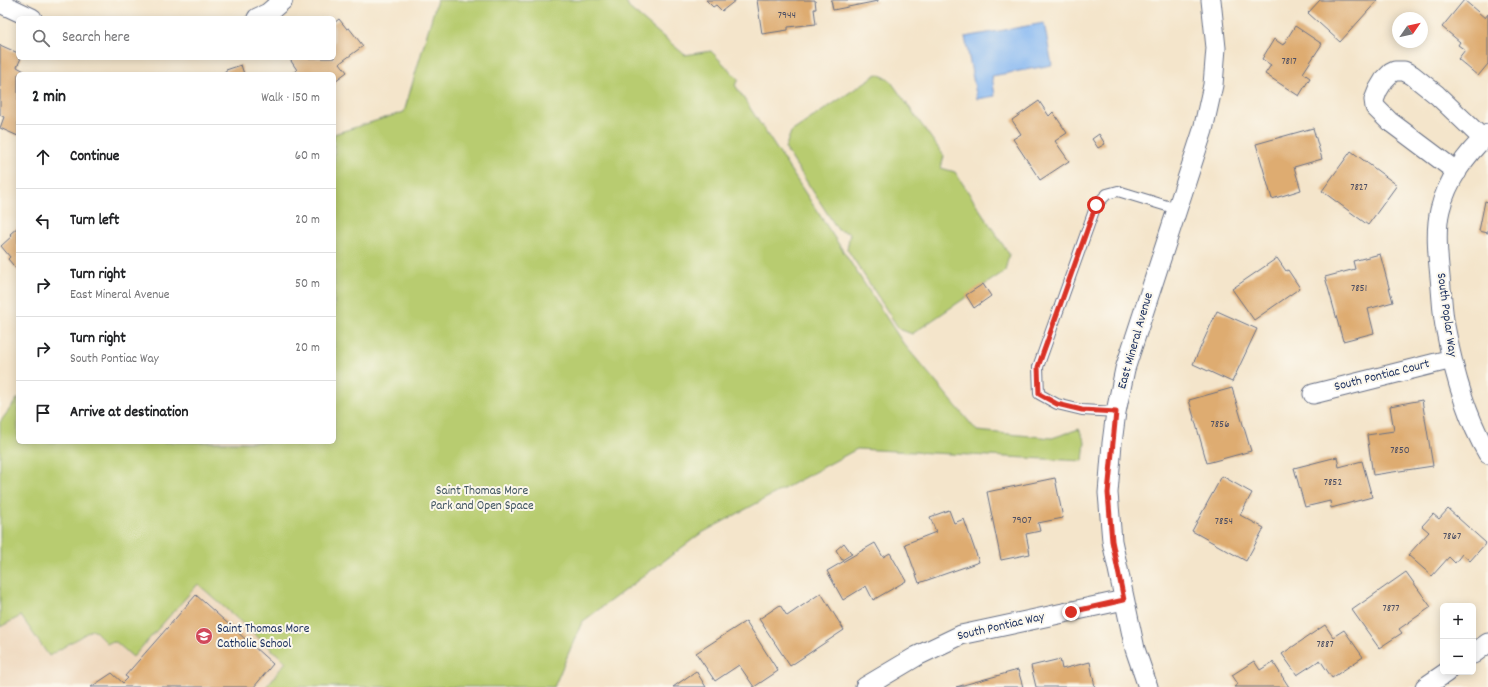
<!DOCTYPE html>
<meta charset="utf-8">
<style>
:root{--surface:#fff;--page:#f6f6f6;--text:#202124;--muted:#757577;--line:#e0e0e0}
body{margin:0;font-family:Dekko,sans-serif;background:var(--page);color:var(--text)}
.controls{position:absolute;right:12px;bottom:12px;display:grid;overflow:hidden;border-radius:6px;box-shadow:0 2px 10px #0003}
.controls button{width:36px;height:36px;display:grid;place-items:center;padding:0;border:0;border-bottom:1px solid var(--line);background:var(--surface);color:var(--text);font:20px sans-serif}
.compass{position:absolute;left:1392px;top:12px;width:36px;height:36px;border-radius:50%;background:var(--surface);box-shadow:0 2px 10px #0003;rotate:56deg}
.stop{position:absolute;width:12px;height:12px;margin:-9px;border:3px solid #d93025;border-radius:50%;background:#fff}
.stop.end{background:#d93025;border-color:#fff;box-shadow:0 1px 4px #0008}
.list{margin:0;padding:0;list-style:none}
h2{display:flex;justify-content:space-between;align-items:center;height:52px;margin:0;padding:0 16px;font-size:17px}
h2 small{font-size:13px;font-weight:400;color:var(--muted)}
.list li{display:grid;grid-template-columns:26px 1fr auto;gap:12px;align-items:center;box-sizing:border-box;height:64px;padding:0 16px;border-top:1px solid var(--line)}
.list b{display:block;font-size:15px;white-space:nowrap}
.list p{margin:0;font-size:13px;white-space:nowrap;color:var(--muted)}
.list em{font-size:13px;font-style:normal;color:var(--muted)}
.icon{flex:none;width:22px;height:22px;fill:none;stroke:currentColor;stroke-width:2;stroke-linecap:round;stroke-linejoin:round}
.map{position:relative;flex:none;width:1488px;height:687px;overflow:hidden}
.search{position:absolute;background:var(--surface);box-shadow:0 2px 10px #0003;left:16px;top:16px;width:320px;height:44px;display:flex;align-items:center;gap:10px;box-sizing:border-box;padding:0 14px;border-radius:6px;color:var(--muted);font-size:15px}
.panel{position:absolute;background:var(--surface);box-shadow:0 2px 10px #0003;left:16px;top:72px;width:320px;height:372px;border-radius:6px}
.map>svg:first-child{display:block}
</style>
<div class="map">
<svg width="1488" height="687" viewBox="0 0 1488 687">
<rect width="100%" height="100%" fill="#fbf7ec"/>
<filter id="ink" filterUnits="userSpaceOnUse"><feTurbulence type="fractalNoise" baseFrequency=".025" numOctaves="2"/><feDisplacementMap in="SourceGraphic" scale="8" xChannelSelector="R" yChannelSelector="G"/><feConvolveMatrix kernelMatrix="1 2 1 2 8 2 1 2 1" color-interpolation-filters="sRGB"/></filter>
<filter id="wash" filterUnits="userSpaceOnUse"><feTurbulence type="fractalNoise" baseFrequency=".012" numOctaves="4" result="noise"/><feDisplacementMap in="SourceGraphic" scale="16" xChannelSelector="R" yChannelSelector="G"/><feGaussianBlur stdDeviation="0.9" result="paint"/><feColorMatrix in="noise" values="0 0 0 0 0 0 0 0 0 0 0 0 0 0 0 0 0 1.4 0 .05"/><feComposite in="paint" operator="in"/></filter>
<g filter="url(#wash)">
<rect width="100%" height="100%" fill="#f4e5cb"/>
<path fill="#eed7bb" d="M 198,584 L 286,662 L 266,687 L 0,687 L 0,627 L 20,616 L 49,656 L 92,629 L 107,643 L 116,642 L 133,657 Z"/>
<path fill="#b8cc70" stroke="#6a7e67" d="M 437,0 L 625,0 L 629,8 L 685,55 L 711,51 L 739,80 L 735,85 L 903,343 L 977,431 L 1052,438 L 1079,429 L 1085,442 L 1083,461 L 857,449 L 700,534 L 582,622 L 554,687 L 266,687 L 286,662 L 198,584 L 133,657 L 116,642 L 107,643 L 93,629 L 49,656 L 21,616 L 0,627 L 0,422 L 18,398 L 18,442 L 334,442 L 334,134 L 404,112 Z
M 877,74 L 889,79 L 944,156 L 941,168 L 955,172 L 1009,254 L 1005,271 L 912,334 L 899,329 L 847,249 L 850,233 L 838,230 L 785,148 L 791,132 Z"/>
<path fill="#85b7f2" stroke="#5073a8" d="M 1044,23 L 1052,65 L 992,76 L 995,96 L 977,99 L 965,37 Z"/>
<g id="blocks">
<path fill="#deac71" d="M 706,0 L 736,0 L 722,11 L 716,5 L 713,7 Z
M 757,0 L 815,0 L 816,9 L 814,9 L 816,24 L 788,27 L 788,30 L 762,34 Z
M 831,0 L 878,0 L 878,1 L 833,10 Z
M 1320,0 L 1378,0 L 1340,42 L 1308,13 Z
M 1464,0 L 1485,18 L 1488,14 L 1488,64 L 1478,76 L 1458,59 L 1465,50 L 1458,45 L 1460,42 L 1442,27 Z
M 339,19 L 347,29 L 349,28 L 363,46 L 340,63 L 347,72 L 335,81 L 336,83 L 334,85 L 334,74 L 293,74 L 292,73 L 297,70 L 289,58 L 334,58 L 334,23 Z
M 1295,26 L 1322,44 L 1303,73 L 1310,78 L 1299,96 L 1265,74 L 1271,65 L 1262,59 L 1274,39 L 1283,45 Z
M 0,45 L 18,53 L 18,58 L 21,58 L 17,67 L 26,72 L 25,74 L 18,74 L 18,136 L 0,128 L 4,117 L 0,115 Z
M 241,65 L 244,74 L 220,74 L 226,72 L 226,70 Z
M 1039,101 L 1049,116 L 1053,112 L 1067,133 L 1055,141 L 1069,161 L 1040,180 L 1013,139 L 1021,134 L 1012,120 Z
M 1313,128 L 1322,159 L 1294,167 L 1301,190 L 1272,199 L 1256,144 Z
M 1099,134 L 1105,144 L 1098,148 L 1092,139 Z
M 1351,151 L 1397,185 L 1368,225 L 1322,191 Z
M 1485,201 L 1488,202 L 1488,233 L 1479,231 Z
M 18,227 L 18,271 L 8,259 L 10,257 L 1,246 L 12,236 L 10,234 Z
M 1380,254 L 1393,302 L 1368,309 L 1374,333 L 1343,341 L 1325,277 L 1355,269 L 1353,261 Z
M 1277,258 L 1286,271 L 1288,270 L 1300,288 L 1254,320 L 1232,289 Z
M 983,284 L 991,296 L 974,308 L 966,295 Z
M 1217,311 L 1257,329 L 1232,382 L 1193,364 Z
M 1232,388 L 1251,451 L 1207,463 L 1189,400 Z
M 1422,400 L 1433,466 L 1373,475 L 1367,435 L 1394,431 L 1390,406 Z
M 1337,457 L 1339,467 L 1362,461 L 1372,497 L 1331,508 L 1330,501 L 1305,507 L 1294,468 Z
M 1222,476 L 1252,493 L 1240,515 L 1264,528 L 1246,561 L 1192,531 Z
M 1055,478 L 1063,518 L 1038,523 L 1040,531 L 1026,534 L 1030,554 L 1001,560 L 987,492 Z
M 1448,509 L 1486,543 L 1470,561 L 1462,554 L 1455,563 L 1449,557 L 1432,576 L 1408,555 L 1429,532 L 1422,526 L 1433,514 L 1439,519 Z
M 949,510 L 954,523 L 964,519 L 979,562 L 919,583 L 905,544 L 936,532 L 930,517 Z
M 844,543 L 852,554 L 842,560 L 836,550 Z
M 875,543 L 883,557 L 890,553 L 906,581 L 873,600 L 866,586 L 843,600 L 827,571 Z
M 1406,572 L 1431,607 L 1399,629 L 1402,633 L 1379,648 L 1352,610 Z
M 821,593 L 844,630 L 790,666 L 759,619 L 780,605 L 787,616 Z
M 196,595 L 273,664 L 254,687 L 91,687 L 112,673 L 123,683 L 128,678 L 125,676 Z
M 746,621 L 778,671 L 754,687 L 739,665 L 715,681 L 696,653 Z
M 1325,625 L 1333,637 L 1344,630 L 1363,657 L 1332,678 L 1320,660 L 1297,675 L 1282,654 Z
M 1060,659 L 1062,669 L 1090,662 L 1095,687 L 1036,687 L 1031,666 Z
M 1254,661 L 1260,670 L 1273,662 L 1289,687 L 1234,687 L 1238,684 L 1232,675 Z
M 1018,670 L 1023,687 L 956,687 Z
M 696,671 L 706,687 L 673,687 Z"/>
</g>
</g>
<g filter="url(#ink)">
<use href="#blocks" fill-opacity="0" stroke="#676f84" stroke-width="1"/>
<g fill="none" stroke-linecap="round" stroke-linejoin="round">
<g stroke="#676f84" stroke-width="12">
<path id="service" d="M 1116,412 L 1082,410 L 1057,404 L 1039,394 L 1038,367 L 1096,205 L 1107,194 L 1118,191 L 1177,209"/>
</g>
<g stroke="#676f84" stroke-width="21">
<path id="minor" d="M 0,3 L 32,18
M 257,18 L 268,13 L 283,0
M 1488,134 C 1466,154 1447,181 1440,210 C 1435,231 1438,256 1440,277 C 1442,295 1442,314 1446,331 C 1454,373 1466,417 1488,454
M 1457,172 L 1389,121 L 1375,107 L 1374,100 L 1378,90 L 1384,80 L 1391,73 L 1395,71 L 1404,71 L 1412,75 L 1437,95 L 1483,139
M 1313,394 L 1452,359
M 1473,654 L 1488,643
M 865,687 L 917,656 L 961,635 L 1124,600
M 1148,687 L 1135,649 L 1112,541 L 1108,493 L 1112,443 L 1116,412 L 1125,369 L 1203,130 L 1213,85 L 1216,48 L 1211,0
M 1425,687 L 1447,672"/>
</g>
<use href="#service" stroke="#fff" stroke-width="10"/>
<use href="#minor" stroke="#fff" stroke-width="19"/>
</g>
</g>
<g fill="none" stroke-linecap="round" stroke-linejoin="round" filter="url(#ink)">
<path stroke="#d93025" stroke-width="5" d="M 1071,612 L 1124,600 L 1112,541 L 1108,493 L 1116,412 L 1082,410 L 1057,404 L 1039,394 L 1038,367 L 1096,205"/>
</g>
<defs>
<g id="school-disc" transform="scale(0.9)"><circle r="9.5" fill="#d1495b" stroke="#fbf7ec"/><path d="M0-5L7-2L0 1L-7-2ZM-4 1L0 2.5L4 1V4Q0 6-4 4Z" fill="#fff"/></g>
</defs>
<g fill-rule="evenodd">
<use href="#school-disc" x="204" y="636"/>
</g>
<g text-anchor="middle" dominant-baseline="central" stroke-width="4" stroke-linejoin="round" paint-order="stroke">
<g font-size="11" fill="#4c4e63">
<text x="787" y="16">7944</text>
<text x="1289" y="62">7817</text>
<text x="1359" y="188">7827</text>
<text x="1359" y="289">7851</text>
<text x="1220" y="425">7856</text>
<text x="1400" y="451">7850</text>
<text x="1333" y="483">7852</text>
<text x="1022" y="521">7907</text>
<text x="1224" y="522">7854</text>
<text x="1452" y="537">7867</text>
<text x="1391" y="609">7877</text>
<text x="1325" y="645">7887</text>
</g>
<g font-size="13" fill="#1b2f5e" stroke="#fbf7ec">
<text transform="translate(1446 315) rotate(82)">South Poplar Way</text>
<text transform="translate(1136 341) rotate(-74)">East Mineral Avenue</text>
<text transform="translate(1382 376) rotate(-14)">South Pontiac Court</text>
<text transform="translate(1001 627) rotate(-13)">South Pontiac Way</text>
</g>
<g font-size="13" fill="#425662" stroke="#fbf7ec">
<text x="482" y="491">Saint Thomas More<tspan x="482" dy="15">Park and Open Space</tspan></text>
</g>
<g font-size="13" fill="#1b2f5e" stroke="#fbf7ec" text-anchor="start">
<text x="217" y="629">Saint Thomas More<tspan x="217" dy="15">Catholic School</tspan></text>
</g>
</g>
</svg>
<div class="controls">
<button>+</button>
<button>−</button>
</div>
<svg class="compass" viewBox="-18 -18 36 36"><path d="M0-13l5 13h-10z" fill="#e53935"/><path d="M0 13l5-13h-10z" fill="#757577"/></svg>
<div class="stop" style="left:1096px;top:205px"></div>
<div class="stop end" style="left:1071px;top:612px"></div>
<div class="search"><svg class="icon" aria-label="search" viewBox="0 0 24 24"><circle cx="10" cy="10" r="6"/><path d="M15 15l6 6"/></svg>Search here</div>
<section class="panel">
<h2>2 min<small>Walk · 150 m</small></h2>
<ul class="list">
<li><svg class="icon" aria-label="ahead" viewBox="0 0 24 24"><path d="M12 20V5M6 11l6-6 6 6"/></svg><div><b>Continue</b></div><em>60 m</em></li>
<li><svg class="icon" aria-label="left" viewBox="0 0 24 24"><path d="M17 20v-9H6M10 6l-5 5 5 5"/></svg><div><b>Turn left</b></div><em>20 m</em></li>
<li><svg class="icon" aria-label="right" viewBox="0 0 24 24"><path d="M7 20v-9h11M14 6l5 5-5 5"/></svg><div><b>Turn right</b><p>East Mineral Avenue</p></div><em>50 m</em></li>
<li><svg class="icon" aria-label="right" viewBox="0 0 24 24"><path d="M7 20v-9h11M14 6l5 5-5 5"/></svg><div><b>Turn right</b><p>South Pontiac Way</p></div><em>20 m</em></li>
<li><svg class="icon" aria-label="arrive" viewBox="0 0 24 24"><path d="M6 21V4h12l-3 4 3 4H6"/></svg><div><b>Arrive at destination</b></div></li>
</ul>
</section>
</div>
